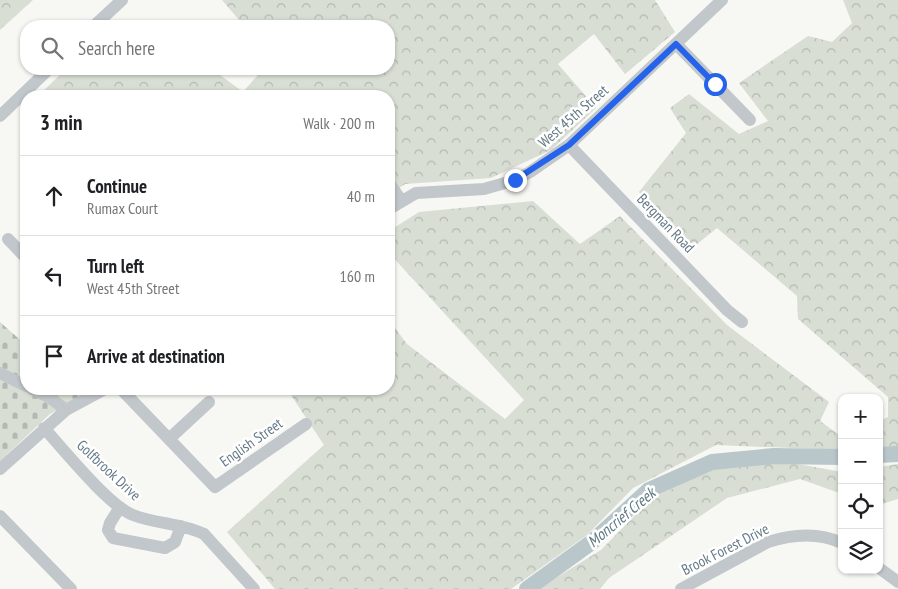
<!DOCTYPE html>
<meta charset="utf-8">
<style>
:root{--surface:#fff;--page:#f6f6f6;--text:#202124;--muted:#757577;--line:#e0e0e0}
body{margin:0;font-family:"PT Sans Narrow",sans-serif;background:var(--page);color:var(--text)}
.controls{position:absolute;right:15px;bottom:15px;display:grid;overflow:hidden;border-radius:10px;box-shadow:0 1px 4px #0004}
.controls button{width:45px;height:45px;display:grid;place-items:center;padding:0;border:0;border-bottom:1px solid var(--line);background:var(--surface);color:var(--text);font:25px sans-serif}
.stop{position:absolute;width:15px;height:15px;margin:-11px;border:4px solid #2563eb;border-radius:50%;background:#fff}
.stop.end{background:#2563eb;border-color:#fff;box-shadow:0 1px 5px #0008}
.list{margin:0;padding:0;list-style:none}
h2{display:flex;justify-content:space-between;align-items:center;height:65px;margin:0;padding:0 20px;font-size:21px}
h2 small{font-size:16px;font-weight:400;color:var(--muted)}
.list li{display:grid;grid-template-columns:32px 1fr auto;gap:15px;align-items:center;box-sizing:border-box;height:80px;padding:0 20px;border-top:1px solid var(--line)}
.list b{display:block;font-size:19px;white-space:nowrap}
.list p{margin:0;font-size:16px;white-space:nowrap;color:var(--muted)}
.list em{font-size:16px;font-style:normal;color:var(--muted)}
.icon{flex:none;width:28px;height:28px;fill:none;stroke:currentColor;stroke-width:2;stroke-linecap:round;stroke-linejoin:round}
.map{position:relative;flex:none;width:898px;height:589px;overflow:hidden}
.search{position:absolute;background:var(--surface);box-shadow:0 1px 4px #0004;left:20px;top:20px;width:375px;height:55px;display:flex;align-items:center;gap:12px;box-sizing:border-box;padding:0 18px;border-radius:20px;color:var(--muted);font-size:19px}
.panel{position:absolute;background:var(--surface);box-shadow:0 1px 4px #0004;left:20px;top:90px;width:375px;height:305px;border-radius:20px}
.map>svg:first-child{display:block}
</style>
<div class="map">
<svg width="898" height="589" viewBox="0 0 898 589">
<defs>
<pattern id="forest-crowns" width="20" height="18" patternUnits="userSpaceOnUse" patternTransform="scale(1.25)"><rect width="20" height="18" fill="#d8ded4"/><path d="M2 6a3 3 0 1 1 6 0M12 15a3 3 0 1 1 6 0" fill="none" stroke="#b3b9b2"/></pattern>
<pattern id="cemetery-stones" width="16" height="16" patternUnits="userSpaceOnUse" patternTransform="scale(1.25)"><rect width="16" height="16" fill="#d8ded4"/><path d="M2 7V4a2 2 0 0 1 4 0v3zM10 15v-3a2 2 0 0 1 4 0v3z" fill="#b3b9b2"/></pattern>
</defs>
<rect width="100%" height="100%" fill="#f7f7f3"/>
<path fill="url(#forest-crowns)" d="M 0,0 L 33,0 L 0,30 Z
M 222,0 L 655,0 L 675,32 L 625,74 L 594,34 L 558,64 L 596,108 L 551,150 L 491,178 L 405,184 L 389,195 L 389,96 L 38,96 L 66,69 L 212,69 L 243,92 L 263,69 L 389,69 L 389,26 L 244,26 Z
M 843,0 L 898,0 L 898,447 L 879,448 L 879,421 L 888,417 L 888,397 L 798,319 L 797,296 L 717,228 L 691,249 L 639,192 L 686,133 L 670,108 L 689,94 L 739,134 L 768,121 L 739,83 L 808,36 L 832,42 L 852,23 Z
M 533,201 L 580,244 L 620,216 L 727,325 L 829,402 L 820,421 L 842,437 L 842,450 L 716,445 L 633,488 L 587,535 L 511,589 L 275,589 L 227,532 L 324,445 L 287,389 L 389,389 L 389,320 L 407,344 L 505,419 L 524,400 L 389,253 L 389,231 L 419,212 Z
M 787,462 L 842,472 L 842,494 L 800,479 L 727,498 L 609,578 L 600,589 L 538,589 L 601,550 L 652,498 L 715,468 Z
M 898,464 L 898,499 L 879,505 L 879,467 Z"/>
<path fill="url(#cemetery-stones)" d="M 0,322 L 26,345 L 26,389 L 75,389 L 83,396 L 50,414 L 0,461 Z"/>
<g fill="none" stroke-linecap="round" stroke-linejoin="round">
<path stroke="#b9c7ca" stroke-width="16" d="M 879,455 L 898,454
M 527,589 L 592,542 L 649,490 L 712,462 L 774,456 L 842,457"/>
<path stroke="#c1c7ca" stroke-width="12" d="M 94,26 L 122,0
M 676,44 L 750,120
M 0,116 L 49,69
M 569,145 L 727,310 L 742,322
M 389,183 L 401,200
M 389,209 L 416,193 L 484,189 L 515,180 L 530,172 L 569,145 L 722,0
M 8,239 L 26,258
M 0,373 L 26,386
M 32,389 L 49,397 L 66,410
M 121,389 L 215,487 L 306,424
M 44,428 C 63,449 109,506 133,515 C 156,524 181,523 204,534 L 254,589
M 170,438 L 209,402
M 0,469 L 66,410 L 105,389
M 120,507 L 110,523 L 108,530 L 113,538 L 165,548 L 175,542 L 181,526
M 0,516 L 71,589
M 879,568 L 898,582
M 681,589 L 768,542 C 793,534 818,532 842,543"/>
</g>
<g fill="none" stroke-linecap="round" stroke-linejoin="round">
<path stroke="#2563eb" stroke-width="6" d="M 515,180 L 569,145 L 676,44 L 715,84"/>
</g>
<g text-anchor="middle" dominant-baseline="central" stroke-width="5" stroke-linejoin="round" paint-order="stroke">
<g font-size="15" fill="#647986" stroke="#fff">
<text transform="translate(573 116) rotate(-41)">West 45th Street</text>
<text transform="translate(666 223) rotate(46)">Bergman Road</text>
<text transform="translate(251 442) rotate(-35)">English Street</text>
<text transform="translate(109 470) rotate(43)">Golfbrook Drive</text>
<text transform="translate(725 549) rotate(-27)">Brook Forest Drive</text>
</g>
<g font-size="16" font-style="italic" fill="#607b82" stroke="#fff">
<text transform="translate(621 517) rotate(-40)">Moncrief Creek</text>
</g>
</g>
</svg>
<div class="controls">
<button>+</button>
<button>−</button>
<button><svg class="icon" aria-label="locate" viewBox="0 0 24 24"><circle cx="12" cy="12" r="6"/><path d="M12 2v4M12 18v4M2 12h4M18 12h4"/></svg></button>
<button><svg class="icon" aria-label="layers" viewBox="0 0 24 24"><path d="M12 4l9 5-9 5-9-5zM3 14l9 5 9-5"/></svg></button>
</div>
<div class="stop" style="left:715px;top:84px"></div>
<div class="stop end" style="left:515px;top:180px"></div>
<div class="search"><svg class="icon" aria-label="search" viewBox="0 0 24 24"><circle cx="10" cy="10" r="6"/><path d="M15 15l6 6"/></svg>Search here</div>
<section class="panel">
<h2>3 min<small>Walk · 200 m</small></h2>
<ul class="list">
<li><svg class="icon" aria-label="ahead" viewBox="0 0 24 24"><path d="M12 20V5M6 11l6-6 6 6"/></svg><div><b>Continue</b><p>Rumax Court</p></div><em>40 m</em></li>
<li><svg class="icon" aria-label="left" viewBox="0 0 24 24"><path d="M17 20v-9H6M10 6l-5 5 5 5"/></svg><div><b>Turn left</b><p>West 45th Street</p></div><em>160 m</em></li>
<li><svg class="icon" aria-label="arrive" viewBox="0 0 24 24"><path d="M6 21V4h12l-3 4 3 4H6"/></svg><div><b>Arrive at destination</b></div></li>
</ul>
</section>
</div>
